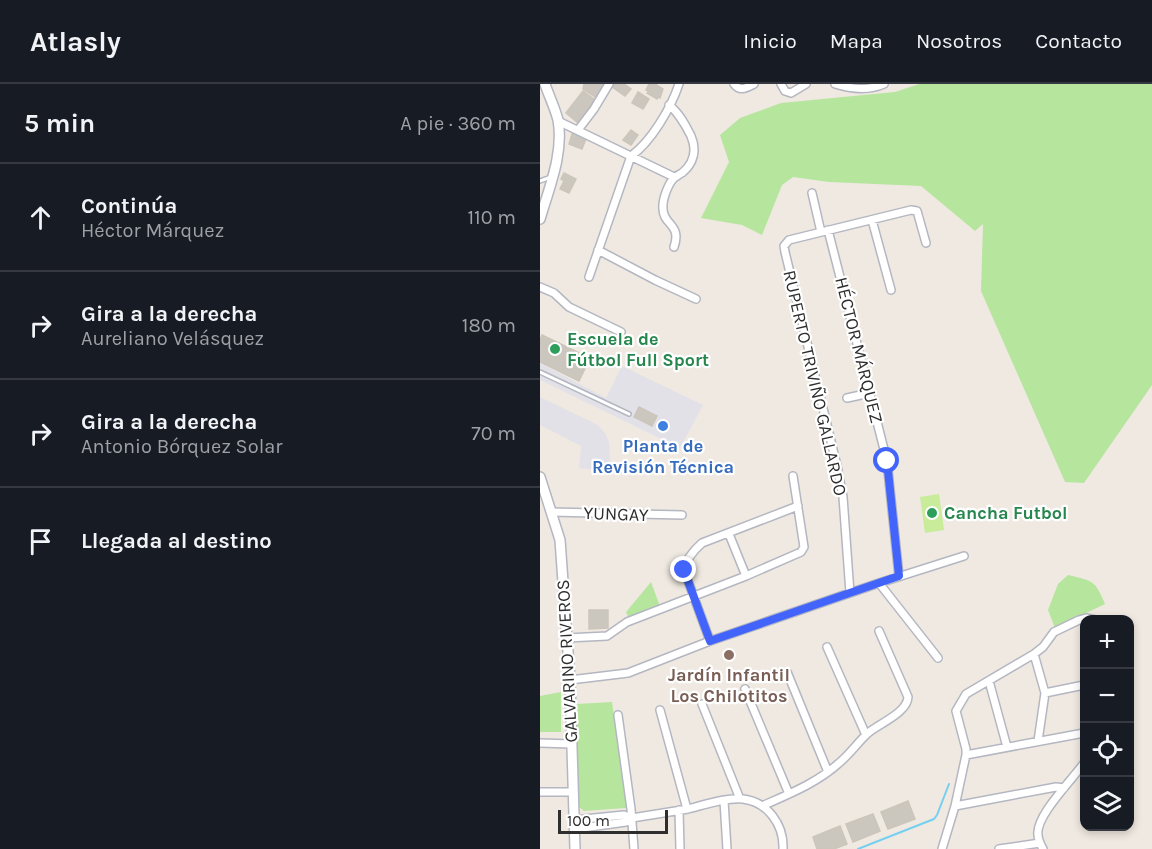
<!DOCTYPE html>
<html lang="es">
<meta charset="utf-8">
<style>
:root{--surface:#171b24;--page:#20242c;--text:#f1f3f6;--muted:#9ea1a6;--line:#363941}
body{margin:0;font-family:Karla,sans-serif;background:var(--page);color:var(--text)}
.controls{position:absolute;right:18px;bottom:18px;display:grid;overflow:hidden;border-radius:12px;box-shadow:0 3px 9px #0003}
.controls button{width:54px;height:54px;display:grid;place-items:center;padding:0;border:0;border-bottom:2px solid var(--line);background:var(--surface);color:var(--text);font:30px sans-serif}
.scale{position:absolute;left:18px;bottom:15px;width:110px;box-sizing:border-box;padding-left:6px;border:3px solid #2e2e2e;border-top:0;font-size:16px;line-height:21px;white-space:nowrap;color:#2e2e2e;-webkit-text-stroke:4px #fff;paint-order:stroke}
.stop{position:absolute;width:18px;height:18px;margin:-14px;border:4px solid #4264fb;border-radius:50%;background:#fff}
.stop.end{background:#4264fb;border-color:#fff;box-shadow:0 2px 6px #0008}
.list{margin:0;padding:0;list-style:none}
h2{display:flex;justify-content:space-between;align-items:center;height:78px;margin:0;padding:0 24px;font-size:26px}
h2 small{font-size:20px;font-weight:400;color:var(--muted)}
.list li{display:grid;grid-template-columns:39px 1fr auto;gap:18px;align-items:center;box-sizing:border-box;height:108px;padding:0 24px;border-top:2px solid var(--line)}
.list b{display:block;font-size:22px;white-space:nowrap}
.list p{margin:0;font-size:20px;white-space:nowrap;color:var(--muted)}
.list em{font-size:20px;font-style:normal;color:var(--muted)}
.icon{flex:none;width:33px;height:33px;fill:none;stroke:currentColor;stroke-width:2;stroke-linecap:round;stroke-linejoin:round}
.map{position:relative;flex:none;width:612px;height:765px;overflow:hidden}
header{display:flex;align-items:center;gap:36px;box-sizing:border-box;height:84px;padding:0 30px;background:var(--surface);border-bottom:2px solid var(--line)}
header strong{font-size:28px}
nav{display:flex;gap:33px;margin-inline-start:auto;font-size:21px}
main{display:flex}
aside{flex:1;background:var(--surface)}
.map>svg:first-child{display:block}
</style>
<header>
<strong>Atlasly</strong>
<nav><a>Inicio</a><a>Mapa</a><a>Nosotros</a><a>Contacto</a></nav>
</header>
<main>
<aside>
<h2>5 min<small>A pie · 360 m</small></h2>
<ul class="list">
<li><svg class="icon" aria-label="ahead" viewBox="0 0 24 24"><path d="M12 20V5M6 11l6-6 6 6"/></svg><div><b>Continúa</b><p>Héctor Márquez</p></div><em>110 m</em></li>
<li><svg class="icon" aria-label="right" viewBox="0 0 24 24"><path d="M7 20v-9h11M14 6l5 5-5 5"/></svg><div><b>Gira a la derecha</b><p>Aureliano Velásquez</p></div><em>180 m</em></li>
<li><svg class="icon" aria-label="right" viewBox="0 0 24 24"><path d="M7 20v-9h11M14 6l5 5-5 5"/></svg><div><b>Gira a la derecha</b><p>Antonio Bórquez Solar</p></div><em>70 m</em></li>
<li><svg class="icon" aria-label="arrive" viewBox="0 0 24 24"><path d="M6 21V4h12l-3 4 3 4H6"/></svg><div><b>Llegada al destino</b></div></li>
</ul>
</aside>
<div class="map">
<svg width="612" height="765" viewBox="0 0 612 765">
<rect width="100%" height="100%" fill="#efe9e1"/>
<path fill="#e3e1e8" d="M 0,279 L 66,314 L 82,282 L 163,321 L 140,364 L 0,296 Z
M 0,313 L 58,341 L 65,349 L 69,358 L 71,388 L 39,384 L 41,362 L 0,341 Z"/>
<path fill="#b6e59e" d="M 379,0 L 612,0 L 612,301 L 544,399 L 525,398 L 441,207 L 443,140 L 435,147 L 381,102 L 289,98 L 253,93 L 242,101 L 222,151 L 202,141 L 161,134 L 189,78 L 180,51 L 200,34 L 241,19 L 355,8 Z
M 528,491 C 553,497 555,496 565,520 L 515,544 L 508,526 L 518,500 Z
M 111,498 L 121,525 L 90,537 L 86,528 Z
M 21,608 L 21,648 L 0,648 L 0,612 Z
M 72,618 L 86,713 L 86,724 L 44,727 L 39,723 L 36,620 Z"/>
<path fill="#c9ec9a" d="M 399,410 L 404,446 L 385,449 L 380,413 Z"/>
<g fill="none" stroke-linecap="round" stroke-linejoin="round">
<path stroke="#75cff0" stroke-width="2" d="M 318,765 L 394,735 L 397,731 L 409,700"/>
</g>
<path fill="#cbc7bf" stroke="#cbc5ba" stroke-width="1.5" d="M 44,0 L 65,0 L 55,13 L 43,5 Z
M 75,0 L 84,0 L 91,5 L 85,12 L 72,3 Z
M 109,0 L 115,0 L 123,5 L 120,14 L 118,13 L 117,15 L 107,9 L 109,7 L 106,6 Z
M 43,7 L 55,16 L 38,39 L 26,29 Z
M 98,8 L 109,15 L 103,25 L 92,19 Z
M 91,46 L 98,51 L 91,61 L 83,56 Z
M 33,47 L 47,52 L 42,65 L 29,60 Z
M 24,89 L 36,95 L 29,109 L 20,105 L 24,97 L 21,95 Z
M 2,251 L 50,274 L 39,297 L 0,278 L 0,256 Z
M 99,323 L 117,332 L 112,342 L 94,333 Z
M 49,526 L 68,526 L 68,544 L 49,545 Z
M 368,717 L 375,735 L 348,745 L 341,728 Z
M 333,730 L 340,747 L 313,758 L 306,740 Z
M 300,742 L 307,760 L 294,765 L 277,765 L 273,753 Z"/>
<g fill="none" stroke-linecap="round" stroke-linejoin="round">
<g stroke="#b4b7c1" stroke-width="6">
<path id="lane" d="M 0,97 L 11,93
M 0,288 L 89,330"/>
</g>
<g stroke="#b4b7c1" stroke-width="10">
<path id="street" d="M 194,0 C 200,8 206,4 214,0
M 241,0 L 245,7 L 251,9 L 266,0
M 295,0 C 311,5 328,7 344,0
M 129,21 C 139,29 145,40 151,52 C 157,66 154,79 142,89 C 141,89 134,94 134,94 C 128,100 122,116 123,125 C 123,141 142,140 134,163
M 18,37 L 134,93
M 38,46 L 54,25 L 69,0
M 272,109 L 281,148
M 332,136 L 351,206
M 288,146 L 347,377 L 359,492
M 58,166 L 115,196 L 156,215
M 49,193 L 91,72 C 111,58 131,24 139,0
M 0,203 L 14,209 L 29,223 L 81,248
M 307,314 L 330,309
M 11,428 L 142,431
M 189,450 L 206,492
M 339,499 L 398,574
M 310,509 L 303,413 L 297,382 L 245,168 L 244,162 L 249,156 L 371,126 L 377,127 L 386,159
M 27,554 L 67,552 L 87,538 L 206,492 L 261,468 L 264,463 L 253,392
M 170,557 L 144,486 C 146,476 154,466 162,459 L 258,422
M 287,563 L 326,651
M 494,570 L 505,609 L 498,657
M 247,588 L 288,688
M 30,596 L 88,589 L 170,557 L 339,499 L 424,472
M 449,597 L 467,663
M 205,605 L 249,710
M 505,609 L 544,601
M 162,620 L 200,715
M 120,626 L 147,725
M 78,631 L 91,725 L 94,765
M 0,659 L 31,660
M 426,671 L 544,649
M 0,708 L 33,708
M 184,717 L 187,765
M 222,722 C 249,710 277,699 299,679 C 310,670 318,658 328,649 C 340,639 367,629 368,613 L 339,547
M 415,722 L 516,703 L 524,704
M 139,726 L 140,765
M 34,736 L 84,731 L 92,734
M 35,745 L 86,738 L 92,734 C 111,731 129,728 148,725 C 164,721 187,713 203,715 C 228,718 244,741 243,765
M 402,765 L 415,722 L 426,671 L 426,665 L 416,627 L 426,610 L 494,570 L 503,563 L 514,548 L 539,536 L 546,534 L 555,536
M 459,765 L 500,759
M 503,765 C 501,761 498,756 498,751 C 495,732 533,695 544,679"/>
</g>
<g stroke="#b4b7c1" stroke-width="12">
<path id="secondary" d="M 0,135 C 9,104 24,69 18,36 C 15,24 9,12 5,0
M 0,393 L 20,456 L 30,596 L 35,765"/>
</g>
<use href="#lane" stroke="#fff" stroke-width="3"/>
<use href="#street" stroke="#fff" stroke-width="7"/>
<use href="#secondary" stroke="#fff" stroke-width="9"/>
</g>
<g fill="none" stroke-linecap="round" stroke-linejoin="round">
<path stroke="#4264fb" stroke-width="8" d="M 144,486 L 170,557 L 359,492 L 347,377"/>
</g>
<g fill="#2e9e5b" stroke="#fff" stroke-width="2">
<circle cx="15" cy="265" r="6"/>
<circle cx="392" cy="429" r="6"/>
</g>
<circle fill="#3f7fe0" stroke="#fff" stroke-width="2" cx="123" cy="342" r="6"/>
<circle fill="#8d6e63" stroke="#fff" stroke-width="2" cx="189" cy="571" r="6"/>
<g text-anchor="middle" dominant-baseline="central" stroke-width="4.5" stroke-linejoin="round" paint-order="stroke">
<g font-size="18" font-weight="bold" fill="#27864d" stroke="#fff" text-anchor="start">
<text x="27" y="255">Escuela de<tspan x="27" dy="21">Fútbol Full Sport</tspan></text>
<text x="404" y="429">Cancha Futbol</text>
</g>
<g font-size="18" fill="#2e2e2e" stroke="#fff">
<text transform="translate(319 266) rotate(76)">HÉCTOR MÁRQUEZ</text>
<text transform="translate(275 299) rotate(77)">RUPERTO TRIVIÑO GALLARDO</text>
<text transform="translate(76 430) rotate(2)">YUNGAY</text>
<text transform="translate(27 577) rotate(-93)">GALVARINO RIVEROS</text>
</g>
<g font-size="18" font-weight="bold" fill="#366cbe" stroke="#fff">
<text x="123" y="362">Planta de<tspan x="123" dy="21">Revisión Técnica</tspan></text>
</g>
<g font-size="18" font-weight="bold" fill="#785e54" stroke="#fff">
<text x="189" y="591">Jardín Infantil<tspan x="189" dy="21">Los Chilotitos</tspan></text>
</g>
</g>
</svg>
<div class="controls">
<button>+</button>
<button>−</button>
<button><svg class="icon" aria-label="locate" viewBox="0 0 24 24"><circle cx="12" cy="12" r="6"/><path d="M12 2v4M12 18v4M2 12h4M18 12h4"/></svg></button>
<button><svg class="icon" aria-label="layers" viewBox="0 0 24 24"><path d="M12 4l9 5-9 5-9-5zM3 14l9 5 9-5"/></svg></button>
</div>
<div class="scale">100 m</div>
<div class="stop" style="left:347px;top:377px"></div>
<div class="stop end" style="left:144px;top:486px"></div>
</div>
</main>
